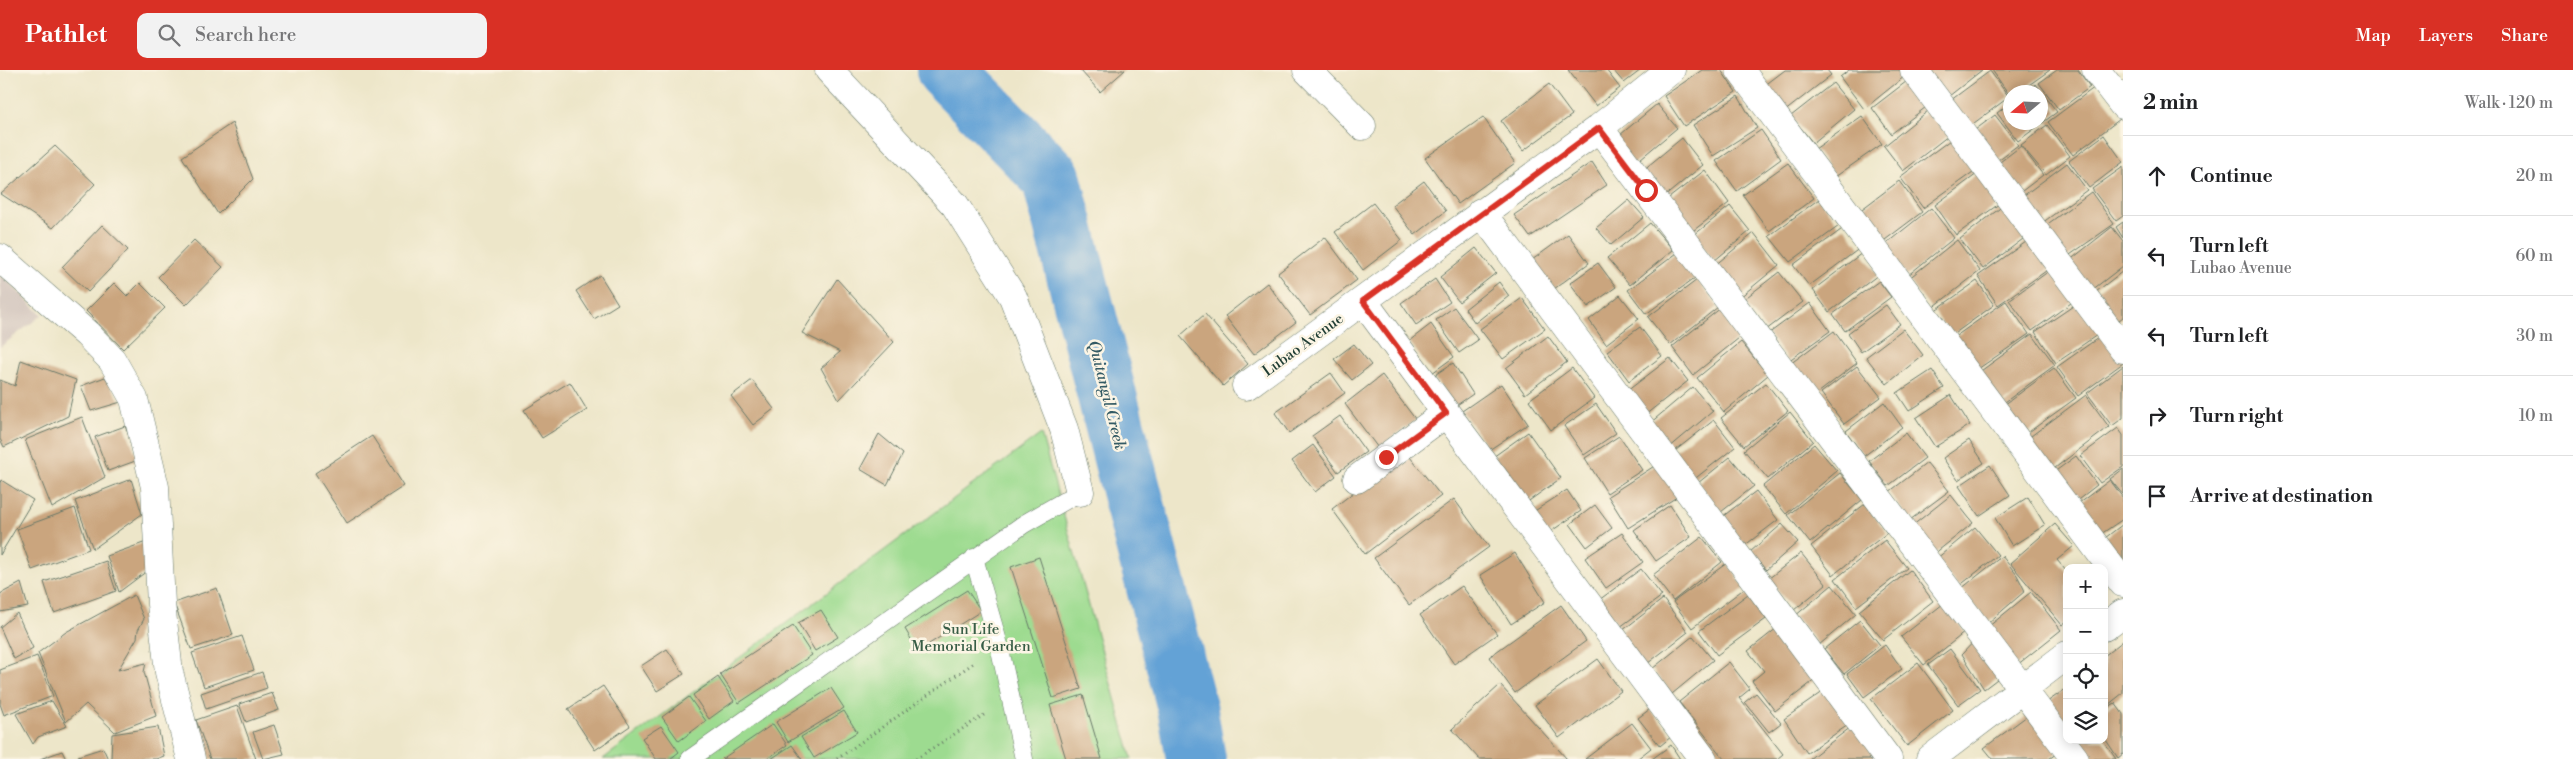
<!DOCTYPE html>
<meta charset="utf-8">
<style>
:root{--surface:#fff;--page:#f2f2f2;--text:#202124;--muted:#757577;--line:#e0e0e0;--accent:#d93025}
body{margin:0;font-family:"Libre Bodoni",serif;background:var(--page);color:var(--text)}
.controls{position:absolute;right:15px;bottom:15px;display:grid;overflow:hidden;border-radius:10px;box-shadow:0 2px 12px #0003}
.controls button{width:45px;height:45px;display:grid;place-items:center;padding:0;border:0;border-bottom:1px solid var(--line);background:var(--surface);color:var(--text);font:25px sans-serif}
.compass{position:absolute;left:2003px;top:15px;width:45px;height:45px;border-radius:50%;background:var(--surface);box-shadow:0 2px 12px #0003;rotate:251deg}
.stop{position:absolute;width:15px;height:15px;margin:-11px;border:4px solid #d93025;border-radius:50%;background:#fff}
.stop.end{background:#d93025;border-color:#fff;box-shadow:0 1px 5px #0008}
.list{margin:0;padding:0;list-style:none}
h2{display:flex;justify-content:space-between;align-items:center;height:65px;margin:0;padding:0 20px;font-size:21px}
h2 small{font-size:16px;font-weight:400;color:var(--muted)}
.list li{display:grid;grid-template-columns:32px 1fr auto;gap:15px;align-items:center;box-sizing:border-box;height:80px;padding:0 20px;border-top:1px solid var(--line)}
.list b{display:block;font-size:19px;white-space:nowrap}
.list p{margin:0;font-size:16px;white-space:nowrap;color:var(--muted)}
.list em{font-size:16px;font-style:normal;color:var(--muted)}
.icon{flex:none;width:28px;height:28px;fill:none;stroke:currentColor;stroke-width:2;stroke-linecap:round;stroke-linejoin:round}
.map{position:relative;flex:none;width:2123px;height:689px;overflow:hidden}
header{display:flex;align-items:center;gap:30px;box-sizing:border-box;height:70px;padding:0 25px;background:var(--accent);color:#fff}
header strong{font-size:24px}
nav{display:flex;gap:28px;margin-inline-start:auto;font-size:18px}
.search{width:350px;height:45px;background:var(--page);display:flex;align-items:center;gap:12px;box-sizing:border-box;padding:0 18px;border-radius:10px;color:var(--muted);font-size:19px}
main{display:flex}
aside{flex:1;background:var(--surface)}
.map>svg:first-child{display:block}
</style>
<header>
<strong>Pathlet</strong>
<div class="search"><svg class="icon" aria-label="search" viewBox="0 0 24 24"><circle cx="10" cy="10" r="6"/><path d="M15 15l6 6"/></svg>Search here</div>
<nav><a>Map</a><a>Layers</a><a>Share</a></nav>
</header>
<main>
<div class="map">
<svg width="2123" height="689" viewBox="0 0 2123 689">
<rect width="100%" height="100%" fill="#fcf5e5"/>
<filter id="ink" filterUnits="userSpaceOnUse"><feTurbulence type="fractalNoise" baseFrequency=".02" numOctaves="2"/><feDisplacementMap in="SourceGraphic" scale="10" xChannelSelector="R" yChannelSelector="G"/><feConvolveMatrix kernelMatrix="1 2 1 2 8 2 1 2 1" color-interpolation-filters="sRGB"/></filter>
<filter id="wash" filterUnits="userSpaceOnUse"><feTurbulence type="fractalNoise" baseFrequency=".0096" numOctaves="4" result="noise"/><feDisplacementMap in="SourceGraphic" scale="20" xChannelSelector="R" yChannelSelector="G"/><feGaussianBlur stdDeviation="1.12" result="paint"/><feColorMatrix in="noise" values="0 0 0 0 0 0 0 0 0 0 0 0 0 0 0 0 0 1.4 0 .05"/><feComposite in="paint" operator="in"/></filter>
<g filter="url(#wash)">
<rect width="100%" height="100%" fill="#ede6c9"/>
<path fill="#cfc1ba" d="M 0,204 L 42,245 L 0,277 Z"/>
<path fill="#9ddb90" stroke="#5e8c62" d="M 1041,364 L 1132,689 L 603,689 Z"/>
<g fill="none" stroke-linecap="round" stroke-linejoin="round">
<path stroke="#64a2d6" stroke-width="60" d="M 946,0 L 1051,107 L 1188,642 L 1196,689"/>
</g>
<g id="blocks">
<path fill="#caa57e" d="M 1080,0 L 1125,0 L 1100,22 Z
M 1568,0 L 1606,0 L 1620,18 L 1596,36 Z
M 1613,0 L 1641,0 L 1624,13 Z
M 1702,0 L 1721,0 L 1736,22 L 1684,56 L 1664,26 Z
M 1785,0 L 1827,0 L 1831,5 L 1784,42 L 1764,16 Z
M 1849,0 L 1908,0 L 1910,2 L 1864,39 L 1840,7 Z
M 1923,0 L 1982,0 L 1944,30 Z
M 1992,0 L 2050,0 L 2019,22 L 2010,22 L 2010,26 Z
M 2057,0 L 2078,0 L 2090,17 L 2059,40 L 2039,13 Z
M 1990,1 L 2009,27 L 1966,59 L 1947,33 Z
M 1911,8 L 1930,34 L 1891,64 L 1872,38 Z
M 1833,13 L 1854,39 L 1813,73 L 1791,46 Z
M 1549,14 L 1572,45 L 1523,81 L 1501,51 Z
M 2036,14 L 2057,42 L 2018,71 L 1997,43 L 2010,33 L 2010,52 L 2040,52 L 2040,22 L 2024,22 Z
M 2095,17 L 2120,49 L 2073,85 L 2048,52 Z
M 1738,26 L 1757,58 L 1713,86 L 1693,55 Z
M 1657,34 L 1677,58 L 1634,94 L 1614,70 Z
M 1933,37 L 1953,62 L 1903,101 L 1884,76 Z
M 1995,45 L 2018,75 L 1994,93 L 1971,63 Z
M 1862,46 L 1882,74 L 1835,107 L 1815,79 Z
M 1483,47 L 1515,93 L 1458,134 L 1425,88 Z
M 232,53 L 253,109 L 218,144 L 182,87 Z
M 2047,55 L 2070,86 L 2046,105 L 2021,75 Z
M 1761,60 L 1781,89 L 1737,121 L 1716,91 Z
M 1961,62 L 1984,94 L 1923,138 L 1900,107 Z
M 2104,65 L 2123,92 L 2089,118 L 2069,91 Z
M 1682,68 L 1703,95 L 1658,132 L 1637,105 Z
M 55,76 L 95,114 L 53,158 L 1,124 Z
M 2021,76 L 2043,105 L 2022,121 L 2000,92 Z
M 1592,92 L 1607,115 L 1530,167 L 1514,145 Z
M 1788,93 L 1814,128 L 1769,161 L 1743,125 Z
M 2067,93 L 2087,120 L 2042,153 L 2023,126 Z
M 2123,97 L 2123,146 L 2116,151 L 2092,119 Z
M 1705,100 L 1729,133 L 1685,167 L 1660,135 Z
M 1981,101 L 2003,131 L 1956,165 L 1935,135 Z
M 1424,111 L 1446,141 L 1415,165 L 1392,135 Z
M 1899,111 L 1922,142 L 1881,173 L 1858,142 Z
M 2091,122 L 2114,154 L 2067,187 L 2045,156 Z
M 1819,129 L 1839,156 L 1790,192 L 1769,166 Z
M 1629,130 L 1644,147 L 1611,175 L 1596,158 Z
M 2008,132 L 2031,163 L 1983,199 L 1960,169 Z
M 1373,133 L 1402,170 L 1363,200 L 1335,162 Z
M 1730,136 L 1750,161 L 1714,191 L 1694,165 Z
M 1931,138 L 1954,168 L 1907,206 L 1883,176 Z
M 2123,152 L 2123,168 L 2116,157 Z
M 1650,153 L 1673,180 L 1630,215 L 1607,188 Z
M 102,155 L 128,180 L 88,222 L 62,197 Z
M 1845,157 L 1860,178 L 1809,216 L 1793,195 Z
M 2112,157 L 2123,171 L 2123,196 L 2092,220 L 2069,191 Z
M 1754,163 L 1779,195 L 1739,228 L 1714,196 Z
M 1568,164 L 1589,193 L 1554,219 L 1532,190 Z
M 1325,167 L 1357,210 L 1310,245 L 1278,203 Z
M 2033,167 L 2053,196 L 1998,235 L 1978,206 Z
M 194,170 L 223,197 L 186,235 L 158,207 Z
M 1957,170 L 1980,201 L 1931,239 L 1908,209 Z
M 1476,178 L 1496,203 L 1459,232 L 1440,207 Z
M 1677,183 L 1695,208 L 1646,244 L 1628,220 Z
M 1862,183 L 1878,205 L 1829,242 L 1813,220 Z
M 1598,193 L 1616,217 L 1588,237 L 1570,213 Z
M 2056,196 L 2078,228 L 2032,261 L 2009,230 Z
M 2123,201 L 2123,247 L 2114,254 L 2092,225 Z
M 1779,202 L 1803,232 L 1766,260 L 1743,230 Z
M 600,205 L 618,234 L 594,249 L 576,221 Z
M 837,209 L 894,272 L 839,330 L 821,298 L 840,282 L 802,263 Z
M 1435,209 L 1450,232 L 1416,255 L 1401,233 Z
M 1697,210 L 1718,237 L 1670,275 L 1648,247 Z
M 1879,211 L 1891,227 L 1845,261 L 1833,244 Z
M 1977,211 L 1994,235 L 1951,266 L 1934,241 Z
M 1499,212 L 1509,226 L 1475,253 L 1465,239 Z
M 114,213 L 127,226 L 140,213 L 165,238 L 123,279 L 86,241 Z
M 1267,213 L 1296,252 L 1254,284 L 1225,246 Z
M 1620,225 L 1639,249 L 1606,274 L 1589,250 Z
M 1522,228 L 1545,259 L 1503,289 L 1480,259 Z
M 2082,230 L 2103,261 L 2056,293 L 2035,262 Z
M 2006,231 L 2029,264 L 1975,301 L 1953,268 Z
M 1810,233 L 1830,261 L 1788,291 L 1768,264 Z
M 1886,235 L 1900,254 L 1861,282 L 1848,263 Z
M 1454,237 L 1478,270 L 1459,283 L 1436,250 Z
M 1722,237 L 1744,264 L 1693,305 L 1672,277 Z
M 1205,244 L 1248,294 L 1223,316 L 1180,266 Z
M 1431,254 L 1454,287 L 1432,303 L 1409,271 Z
M 1640,257 L 1662,286 L 1629,311 L 1607,281 Z
M 1903,259 L 1923,285 L 1887,314 L 1866,287 Z
M 1834,261 L 1857,293 L 1814,326 L 1790,294 Z
M 2105,263 L 2123,289 L 2123,293 L 2078,326 L 2057,297 Z
M 2032,264 L 2055,295 L 2001,335 L 1978,303 Z
M 1548,266 L 1567,292 L 1525,324 L 1506,298 Z
M 1741,272 L 1768,305 L 1724,342 L 1697,308 Z
M 1354,274 L 1371,295 L 1352,310 L 1334,289 Z
M 1670,288 L 1688,311 L 1645,345 L 1627,321 Z
M 21,290 L 76,310 L 68,346 L 4,377 L 0,369 L 0,310 L 15,316 Z
M 1453,293 L 1473,324 L 1454,337 L 1433,306 Z
M 1857,296 L 1881,327 L 1844,354 L 1821,323 Z
M 2123,296 L 2123,348 L 2112,356 L 2087,323 Z
M 1572,298 L 1594,328 L 1551,360 L 1529,330 Z
M 2054,298 L 2076,328 L 2026,364 L 2004,335 Z
M 1932,300 L 1944,318 L 1909,341 L 1897,323 Z
M 1331,303 L 1345,323 L 1289,363 L 1275,343 Z
M 1382,305 L 1416,350 L 1378,378 L 1345,334 Z
M 105,307 L 121,332 L 91,341 L 81,316 Z
M 752,310 L 774,339 L 753,355 L 731,326 Z
M 570,312 L 587,340 L 542,368 L 524,340 Z
M 1766,313 L 1788,341 L 1744,376 L 1721,348 Z
M 1501,314 L 1528,354 L 1489,380 L 1462,341 Z
M 1693,317 L 1713,341 L 1669,378 L 1649,354 Z
M 1951,325 L 1970,355 L 1935,377 L 1916,348 Z
M 2086,325 L 2109,357 L 2051,401 L 2027,369 Z
M 1884,332 L 1902,357 L 1864,386 L 1846,361 Z
M 1596,334 L 1616,363 L 1584,385 L 1564,356 Z
M 1790,342 L 1813,371 L 1768,409 L 1744,380 Z
M 1340,346 L 1366,382 L 1338,402 L 1312,366 Z
M 82,347 L 105,407 L 52,438 L 25,370 Z
M 1714,350 L 1735,377 L 1692,411 L 1671,384 Z
M 125,356 L 138,390 L 108,401 L 95,367 Z
M 2118,358 L 2123,365 L 2123,397 L 2100,413 L 2080,386 Z
M 1528,362 L 1561,408 L 1526,433 L 1493,387 Z
M 1906,363 L 1925,388 L 1888,416 L 1869,391 Z
M 879,364 L 903,384 L 887,415 L 860,399 Z
M 372,366 L 404,416 L 347,453 L 315,403 Z
M 1619,366 L 1642,400 L 1607,423 L 1585,388 Z
M 1969,370 L 1984,393 L 1958,410 L 1943,388 Z
M 1814,374 L 1837,401 L 1786,444 L 1763,416 Z
M 1313,375 L 1336,406 L 1315,422 L 1292,391 Z
M 1406,382 L 1441,426 L 1365,484 L 1332,439 Z
M 2076,386 L 2097,415 L 2074,433 L 2053,403 Z
M 1730,387 L 1754,416 L 1721,442 L 1698,413 Z
M 1659,393 L 1680,425 L 1628,458 L 1608,426 Z
M 1927,393 L 1949,421 L 1910,450 L 1889,422 Z
M 1990,395 L 2010,425 L 1979,446 L 1959,416 Z
M 2123,399 L 2123,425 L 2110,409 Z
M 1840,403 L 1862,430 L 1810,473 L 1788,445 Z
M 131,409 L 142,444 L 93,479 L 75,431 Z
M 1,410 L 33,430 L 0,485 L 0,413 Z
M 2110,410 L 2123,428 L 2123,449 L 2101,464 L 2079,433 Z
M 1567,420 L 1581,441 L 1547,464 L 1533,442 Z
M 1756,421 L 1778,450 L 1744,476 L 1722,447 Z
M 1951,425 L 1973,453 L 1934,484 L 1912,456 Z
M 2028,427 L 2045,455 L 2012,476 L 1995,448 Z
M 1454,429 L 1489,477 L 1409,535 L 1374,488 Z
M 1865,434 L 1887,463 L 1833,505 L 1811,476 Z
M 1595,435 L 1612,458 L 1587,477 L 1570,454 Z
M 1670,435 L 1691,467 L 1656,491 L 1634,460 Z
M 75,438 L 89,479 L 32,500 L 17,459 Z
M 1782,454 L 1798,472 L 1766,500 L 1750,482 Z
M 2055,454 L 2074,476 L 2057,490 L 2067,502 L 2067,551 L 2062,555 L 2010,493 Z
M 2123,454 L 2123,491 L 2105,468 Z
M 1975,457 L 1998,485 L 1958,517 L 1936,489 Z
M 1622,463 L 1643,492 L 1606,518 L 1585,488 Z
M 1702,467 L 1722,492 L 1673,531 L 1653,505 Z
M 1885,470 L 1907,498 L 1856,537 L 1835,509 Z
M 149,471 L 147,501 L 119,522 L 107,486 Z
M 1515,483 L 1545,532 L 1511,554 L 1480,505 Z
M 1801,483 L 1826,514 L 1794,540 L 1768,509 Z
M 2002,486 L 2017,505 L 2025,521 L 1988,553 L 1961,519 Z
M 1039,487 L 1081,619 L 1053,628 L 1011,497 Z
M 106,491 L 116,521 L 54,543 L 44,512 Z
M 1727,493 L 1745,518 L 1692,558 L 1673,532 Z
M 1641,499 L 1662,526 L 1620,557 L 1599,530 Z
M 1910,500 L 1933,531 L 1883,570 L 1859,541 Z
M 21,513 L 28,537 L 0,542 L 0,524 Z
M 1832,515 L 1856,544 L 1819,575 L 1795,546 Z
M 1462,516 L 1497,564 L 1454,594 L 1420,545 Z
M 217,518 L 233,565 L 191,579 L 174,533 Z
M 967,520 L 981,541 L 918,581 L 905,559 Z
M 2031,522 L 2061,560 L 2017,595 L 1988,557 Z
M 1748,524 L 1766,549 L 1717,585 L 1699,561 Z
M 134,525 L 144,549 L 138,560 L 137,568 L 118,600 L 146,593 L 144,602 L 156,646 L 115,662 L 86,634 L 66,652 L 38,583 L 66,562 Z
M 1663,529 L 1688,562 L 1643,597 L 1618,564 Z
M 1943,534 L 1965,562 L 1924,595 L 1901,567 Z
M 1561,535 L 1586,571 L 1515,623 L 1489,587 Z
M 821,540 L 838,567 L 815,581 L 798,553 Z
M 17,543 L 33,578 L 14,589 L 0,557 Z
M 1860,550 L 1880,575 L 1844,604 L 1824,579 Z
M 793,556 L 812,585 L 739,633 L 720,604 Z
M 1777,558 L 1816,609 L 1775,641 L 1752,611 L 1764,601 L 1748,581 Z
M 242,566 L 254,600 L 204,617 L 192,583 Z
M 1693,566 L 1713,590 L 1672,624 L 1652,599 Z
M 1977,568 L 2005,603 L 1984,619 L 1962,584 Z
M 2123,571 L 2123,623 L 2108,635 L 2104,631 L 2104,586 Z
M 1885,575 L 1902,599 L 1864,627 L 1847,604 Z
M 667,579 L 684,604 L 657,621 L 641,596 Z
M 1950,579 L 1980,619 L 1958,635 L 1928,595 Z
M 37,586 L 53,626 L 4,645 L 0,634 L 0,600 Z
M 1598,589 L 1621,621 L 1559,668 L 1535,635 Z
M 1729,592 L 1750,619 L 1739,628 L 1783,684 L 1777,689 L 1724,689 L 1679,632 Z
M 1918,593 L 1953,640 L 1907,676 L 1871,629 Z
M 262,602 L 267,618 L 206,639 L 201,623 Z
M 718,607 L 734,631 L 709,649 L 693,625 Z
M 1500,615 L 1567,689 L 1479,689 L 1452,659 Z
M 603,616 L 630,656 L 595,680 L 568,639 Z
M 1830,617 L 1854,651 L 1807,683 L 1784,649 Z
M 831,618 L 844,638 L 788,672 L 776,652 Z
M 2067,618 L 2067,662 L 2040,637 Z
M 272,623 L 279,640 L 246,652 L 239,634 Z
M 1756,623 L 1781,653 L 1769,662 L 1745,632 Z
M 1083,625 L 1102,689 L 1066,689 L 1050,635 Z
M 689,627 L 706,651 L 679,671 L 662,647 Z
M 52,631 L 67,656 L 38,667 L 33,674 L 16,644 Z
M 2115,633 L 2123,644 L 2123,684 L 2118,688 L 2104,667 L 2104,640 Z
M 237,636 L 256,689 L 210,689 L 196,650 Z
M 1650,639 L 1672,666 L 1660,676 L 1638,648 Z
M 2035,640 L 2064,678 L 2049,689 L 1993,689 L 1984,678 Z
M 844,641 L 857,662 L 814,688 L 801,667 Z
M 1632,653 L 1651,678 L 1637,689 L 1585,689 Z
M 773,654 L 787,675 L 767,689 L 722,689 Z
M 1855,654 L 1881,689 L 1809,689 Z
M 274,655 L 284,684 L 263,689 L 253,662 Z
M 661,656 L 679,682 L 670,689 L 656,689 L 642,668 Z
M 158,657 L 164,686 L 156,689 L 111,689 L 112,664 Z
M 2076,670 L 2103,670 L 2116,689 L 2089,689 Z
M 792,675 L 802,689 L 771,689 Z
M 1671,675 L 1680,689 L 1652,689 Z
M 103,678 L 108,689 L 78,689 L 78,686 Z
M 62,681 L 66,689 L 40,689 Z"/>
</g>
</g>
<g filter="url(#ink)">
<use href="#blocks" fill-opacity="0" stroke="#677868" stroke-width="1"/>
<g fill="none" stroke-linecap="round" stroke-linejoin="round">
<g stroke="#677868" stroke-width="19">
<path id="lane" d="M 974,488 L 999,575 L 1024,689
M 690,689 L 1024,454 L 1080,422"/>
</g>
<g stroke="#677868" stroke-width="29">
<path id="street" d="M 829,0 L 955,135 L 1013,227 L 1064,359 L 1080,422
M 1307,0 L 1362,56
M 1740,0 L 2123,513
M 1914,0 L 2123,279
M 2096,0 L 2123,35
M 1599,58 L 2075,689
M 1481,142 L 1888,689
M 0,188 L 87,264 L 112,290 L 134,329 L 155,417 L 161,534 L 169,602 L 191,689
M 1363,231 L 1703,689
M 1246,316 L 1599,58 L 1671,0
M 1357,409 L 1446,343
M 2104,557 L 2123,543
M 1930,689 L 2067,585"/>
</g>
<path stroke="#677868" stroke-width="3" stroke-dasharray="1 4" stroke-linecap="butt" d="M 837,689 L 975,592
M 916,689 L 987,643"/>
<use href="#lane" stroke="#fff" stroke-width="18"/>
<use href="#street" stroke="#fff" stroke-width="28"/>
</g>
</g>
<g fill="none" stroke-linecap="round" stroke-linejoin="round" filter="url(#ink)">
<path stroke="#d93025" stroke-width="6" d="M 1386,387 L 1446,343 L 1363,231 L 1599,58 L 1646,120"/>
</g>
<g text-anchor="middle" dominant-baseline="central" stroke-width="5" stroke-linejoin="round" paint-order="stroke">
<g font-size="15" fill="#1f3d34" stroke="#fcf5e5">
<text transform="translate(1303 275) rotate(-36)">Lubao Avenue</text>
</g>
<g font-size="15" fill="#385d46" stroke="#fcf5e5">
<text x="971" y="559">Sun Life<tspan x="971" dy="17">Memorial Garden</tspan></text>
</g>
<g font-size="16" font-style="italic" fill="#345b65" stroke="#fcf5e5">
<text transform="translate(1107 325) rotate(76)">Quitangil Creek</text>
</g>
</g>
</svg>
<div class="controls">
<button>+</button>
<button>−</button>
<button><svg class="icon" aria-label="locate" viewBox="0 0 24 24"><circle cx="12" cy="12" r="6"/><path d="M12 2v4M12 18v4M2 12h4M18 12h4"/></svg></button>
<button><svg class="icon" aria-label="layers" viewBox="0 0 24 24"><path d="M12 4l9 5-9 5-9-5zM3 14l9 5 9-5"/></svg></button>
</div>
<svg class="compass" viewBox="-18 -18 36 36"><path d="M0-13l5 13h-10z" fill="#e53935"/><path d="M0 13l5-13h-10z" fill="#757577"/></svg>
<div class="stop" style="left:1646px;top:120px"></div>
<div class="stop end" style="left:1386px;top:387px"></div>
</div>
<aside>
<h2>2 min<small>Walk · 120 m</small></h2>
<ul class="list">
<li><svg class="icon" aria-label="ahead" viewBox="0 0 24 24"><path d="M12 20V5M6 11l6-6 6 6"/></svg><div><b>Continue</b></div><em>20 m</em></li>
<li><svg class="icon" aria-label="left" viewBox="0 0 24 24"><path d="M17 20v-9H6M10 6l-5 5 5 5"/></svg><div><b>Turn left</b><p>Lubao Avenue</p></div><em>60 m</em></li>
<li><svg class="icon" aria-label="left" viewBox="0 0 24 24"><path d="M17 20v-9H6M10 6l-5 5 5 5"/></svg><div><b>Turn left</b></div><em>30 m</em></li>
<li><svg class="icon" aria-label="right" viewBox="0 0 24 24"><path d="M7 20v-9h11M14 6l5 5-5 5"/></svg><div><b>Turn right</b></div><em>10 m</em></li>
<li><svg class="icon" aria-label="arrive" viewBox="0 0 24 24"><path d="M6 21V4h12l-3 4 3 4H6"/></svg><div><b>Arrive at destination</b></div></li>
</ul>
</aside>
</main>
